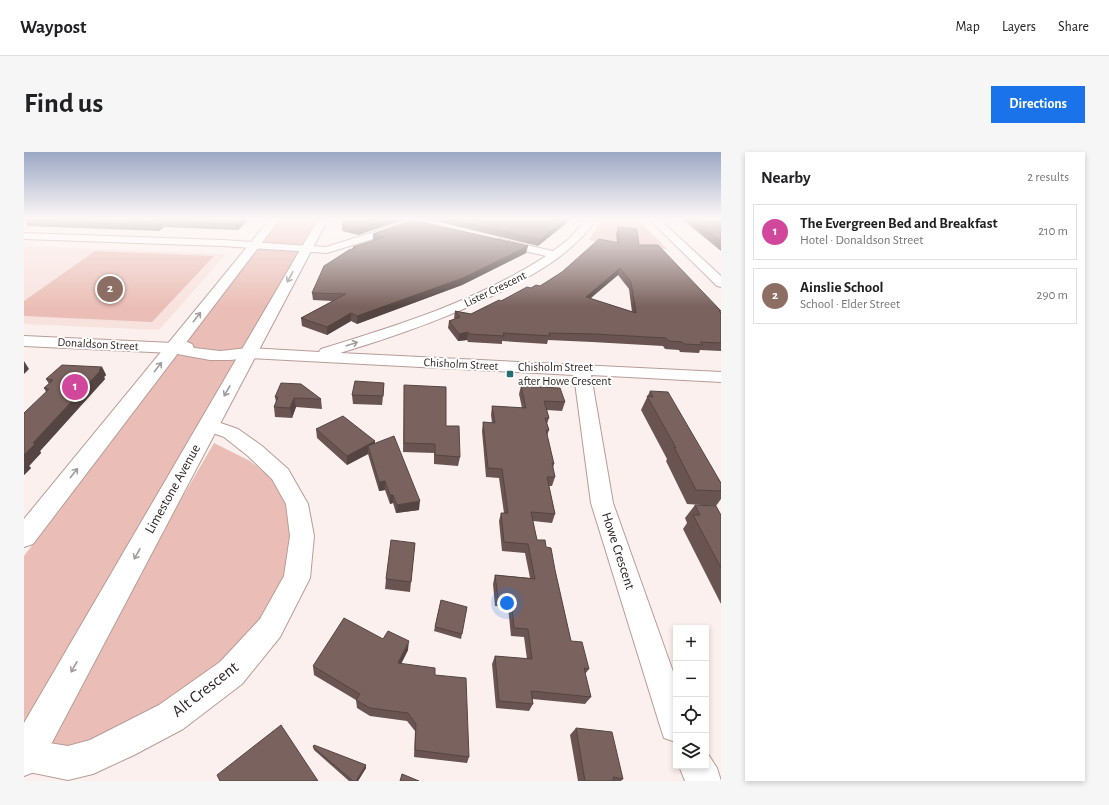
<!DOCTYPE html>
<meta charset="utf-8">
<style>
:root{--surface:#fff;--page:#f6f6f6;--text:#202124;--muted:#757577;--line:#e0e0e0;--accent:#1a73e8}
body{margin:0;font-family:"Alegreya Sans",sans-serif;background:var(--page);color:var(--text)}
.controls{position:absolute;right:12px;bottom:12px;display:grid;overflow:hidden;border-radius:0px;box-shadow:0 2px 6px #0003}
.controls button{width:36px;height:36px;display:grid;place-items:center;padding:0;border:0;border-bottom:1px solid var(--line);background:var(--surface);color:var(--text);font:20px sans-serif}
.you{position:absolute;left:483px;top:451px;width:14px;height:14px;margin:-10px;border:3px solid #fff;border-radius:50%;background:#1a73e8;box-shadow:0 0 0 6px #1a73e833}
.badge{display:grid;place-items:center;width:26px;height:26px;border-radius:50%;background:var(--accent);color:#fff;font-size:13px;font-weight:700}
.pin{position:absolute;translate:-50% -50%;border:2px solid #fff;box-shadow:0 1px 4px #0006}
.list{margin:0;padding:0;list-style:none}
h2{display:flex;justify-content:space-between;align-items:center;height:52px;margin:0;padding:0 16px;font-size:17px}
h2 small{font-size:13px;font-weight:400;color:var(--muted)}
.list li{display:grid;grid-template-columns:26px 1fr auto;gap:12px;align-items:center;box-sizing:border-box;height:56px;margin:0 8px 8px;padding:0 8px;border:1px solid var(--line);border-radius:0px}
.list b{display:block;font-size:15px;white-space:nowrap}
.list p{margin:0;font-size:13px;white-space:nowrap;color:var(--muted)}
.list em{font-size:13px;font-style:normal;color:var(--muted)}
.icon{flex:none;width:22px;height:22px;fill:none;stroke:currentColor;stroke-width:2;stroke-linecap:round;stroke-linejoin:round}
.map{position:relative;flex:none;width:697px;height:629px;overflow:hidden;border-radius:0px}
header{display:flex;align-items:center;gap:24px;box-sizing:border-box;height:56px;padding:0 20px;background:var(--surface);border-bottom:1px solid var(--line)}
header strong{font-size:19px}
nav{display:flex;gap:22px;margin-inline-start:auto;font-size:14px}
.intro{display:flex;align-items:center;justify-content:space-between;box-sizing:border-box;height:96px;padding:0 24px}
h1{margin:0;font-size:28px}
.button{padding:10px 18px;border-radius:0px;background:var(--accent);color:#fff;font-size:14px;font-weight:700}
main{display:flex;gap:24px;padding:0 24px}
aside{flex:1;background:var(--surface);border-radius:0px;box-shadow:0 2px 6px #0003}
.map>svg:first-child{display:block}
</style>
<header>
<strong>Waypost</strong>
<nav><a>Map</a><a>Layers</a><a>Share</a></nav>
</header>
<div class="intro"><h1>Find us</h1><a class="button">Directions</a></div>
<main>
<div class="map">
<svg width="697" height="629" viewBox="0 0 697 629">
<rect width="100%" height="100%" fill="#fbf0ee"/>
<path fill="#f8e2de" d="M 0,94 L 202,102 L 135,178 L 0,172 Z"/>
<path fill="#eabeb6" d="M 257,67 L 295,67 L 0,580 L 0,404 Z
M 579,67 L 613,67 L 643,97 L 601,95 L 565,88 Z
M 71,99 L 190,104 L 128,170 L 0,164 L 0,149 Z
M 190,291 L 226,309 L 249,328 L 266,352 L 269,424 L 237,475 L 193,522 L 68,594 L 20,598 L 119,413 Z"/>
<g fill="none" stroke-linecap="round" stroke-linejoin="round">
<g stroke="#b79c97" stroke-width="2">
<path id="minor" d="M 385,67 L 398,67 L 396,69 L 358,84 L 303,101 L 198,94 L 0,87 L 0,81 L 198,88 L 302,95 L 350,80 Z
M 563,67 L 573,67 C 549,101 513,121 476,140 C 424,166 372,184 316,201 L 697,220 L 697,230 L 567,223 L 589,351 L 652,528 L 652,590 L 640,586 L 636,574 L 567,351 L 550,223 L 224,206 L 206,208 L 186,208 L 148,201 L 0,194 L 0,184 L 149,191 L 163,190 L 168,192 L 170,196 L 196,199 L 224,196 L 295,200 L 297,197 C 375,173 453,149 522,104 L 471,92 L 470,90 L 471,88 L 475,87 L 529,99 L 545,87 Z
M 625,67 L 635,67 L 697,124 L 697,135 L 693,134 Z
M 185,267 L 214,277 L 238,294 L 264,317 L 284,352 L 290,384 L 286,426 L 256,485 L 218,532 L 159,577 L 110,603 L 69,622 L 44,628 L 0,619 L 0,587 L 44,594 L 66,588 L 135,553 L 196,510 L 236,467 L 260,424 L 266,384 L 262,352 L 248,327 L 224,304 L 200,285 L 178,277 L 175,273 L 178,269 Z
M 682,601 L 684,602 L 693,616 L 697,629 L 661,629 L 655,614 L 682,614 Z"/>
</g>
<g stroke="#b79c97" stroke-width="2">
<path id="major" d="M 246,67 L 256,67 L 9,392 L 0,395 L 0,367 Z
M 294,67 L 304,67 L 13,619 L 0,624 L 0,571 Z"/>
</g>
<use href="#minor" fill="#fff" fill-rule="evenodd"/>
<use href="#major" fill="#fff" fill-rule="evenodd"/>
</g>
<path fill="#695451" fill-rule="evenodd" d="M 225,67 L 214,78 L 140,75 L 135,79 L 4,74 L 1,68 Z
M 380,67 L 334,83 L 318,79 L 318,73 Z
M 403,67 L 547,67 L 514,94 Z
M 658,67 L 697,67 L 697,99 Z
M 594,75 L 697,159 L 696,160 L 697,161 L 697,199 L 676,198 L 675,201 L 656,200 L 655,198 L 641,197 L 639,194 L 568,190 L 524,188 L 523,192 L 478,189 L 478,192 L 444,190 L 443,188 L 434,189 L 424,176 L 425,169 L 431,167 L 430,166 L 431,159 L 447,162 L 507,136 L 516,134 L 593,90 L 592,82 ZM 594,123 L 605,137 L 608,160 L 566,146 Z
M 349,82 L 502,101 L 438,133 L 333,172 L 327,169 L 303,183 L 278,174 L 277,166 L 309,149 L 289,148 L 288,141 L 329,96 L 329,95 L 350,89 L 349,88 Z
M 78,215 L 82,223 L 80,225 L 81,227 L 16,299 L 17,301 L 5,314 L 7,316 L 0,323 L 22,240 L 20,236 L 25,232 L 22,227 Z
M 360,231 L 358,253 L 329,252 L 328,243 Z
M 380,233 L 422,274 L 436,305 L 434,314 L 410,312 L 410,301 L 379,300 Z
M 497,234 L 541,250 L 538,259 L 523,258 L 525,266 L 523,272 L 525,278 L 523,284 L 530,312 L 529,316 L 531,325 L 528,334 L 525,334 L 531,362 L 528,371 L 509,369 L 513,388 L 522,395 L 531,418 L 547,489 L 565,517 L 561,522 L 567,545 L 561,552 L 508,547 L 509,552 L 505,559 L 472,556 L 468,512 L 471,504 L 503,507 L 500,485 L 487,484 L 484,455 L 471,454 L 469,432 L 471,423 L 506,426 L 501,401 L 478,399 L 475,369 L 477,361 L 480,361 L 475,326 L 462,325 L 458,279 L 459,270 L 468,271 L 467,263 L 468,254 L 498,256 L 495,242 Z
M 626,239 L 697,331 L 697,347 L 692,354 L 663,352 L 642,309 L 643,307 L 617,258 Z
M 251,245 L 297,247 L 298,257 L 272,255 L 268,266 L 251,265 L 250,255 L 252,250 Z
M 292,277 L 351,289 L 351,291 L 395,358 L 372,361 L 369,351 L 366,352 L 361,338 L 355,339 L 344,302 L 323,313 L 293,286 Z
M 671,353 L 697,363 L 697,452 L 659,377 L 663,371 L 661,366 Z
M 391,391 L 386,440 L 361,437 L 362,427 Z
M 417,448 L 438,482 L 437,487 L 410,479 Z
M 359,487 L 384,498 L 377,512 L 411,523 L 445,605 L 443,611 L 390,605 L 391,579 L 383,569 L 346,564 L 333,556 L 332,548 L 290,523 L 289,514 Z
M 552,576 L 599,627 L 597,629 L 554,629 L 546,583 Z
M 289,595 L 342,616 L 334,629 L 325,629 L 290,598 Z"/>
<path fill="#554542" d="M 218,67 L 225,67 L 214,78 L 213,72 Z
M 364,67 L 380,67 L 334,83 L 334,77 Z
M 541,67 L 547,67 L 514,94 L 516,88 Z
M 138,69 L 140,75 L 135,79 L 134,73 Z
M 504,94 L 502,101 L 438,133 L 333,172 L 333,164 Z
M 596,116 L 594,123 L 560,152 L 562,145 Z
M 327,161 L 327,169 L 303,183 L 303,175 Z
M 444,180 L 443,188 L 434,189 L 435,182 Z
M 0,209 L 5,217 L 0,222 Z
M 78,215 L 82,223 L 80,225 L 81,227 L 16,299 L 17,301 L 5,314 L 7,316 L 0,323 L 0,303 L 9,291 Z
M 360,231 L 360,239 L 358,253 L 359,244 Z
M 270,246 L 272,255 L 268,266 L 266,256 Z
M 351,289 L 351,298 L 344,294 L 344,302 L 323,313 L 323,304 Z
M 361,329 L 361,338 L 355,339 L 355,330 Z
M 366,343 L 369,343 L 369,351 L 366,352 Z
M 396,349 L 395,358 L 372,361 L 373,353 Z
M 385,489 L 384,498 L 373,520 L 374,511 Z
M 342,613 L 342,616 L 334,629 L 332,629 Z"/>
<path fill="#7a625e" stroke="#554542" fill-rule="evenodd" d="M 4,67 L 218,67 L 213,72 L 138,69 L 134,73 L 1,68 Z
M 321,67 L 364,67 L 334,77 L 318,73 Z
M 427,67 L 541,67 L 516,88 Z
M 668,67 L 697,67 L 697,90 Z
M 388,68 L 504,94 L 439,126 L 333,164 L 327,161 L 303,175 L 277,166 L 322,142 L 288,141 L 300,114 L 325,98 L 331,96 L 329,95 L 360,85 L 349,82 Z
M 594,75 L 613,77 L 615,93 L 634,93 L 697,159 L 695,159 L 697,161 L 697,191 L 676,190 L 679,193 L 660,192 L 658,190 L 645,189 L 642,186 L 571,182 L 525,181 L 526,184 L 479,181 L 480,184 L 445,182 L 444,180 L 435,182 L 425,169 L 436,165 L 431,159 L 447,162 L 475,148 L 477,149 L 503,135 L 507,136 L 512,133 L 516,134 L 538,120 L 575,87 L 595,91 ZM 596,116 L 607,130 L 612,161 L 562,145 Z
M 38,213 L 78,215 L 75,218 L 77,218 L 9,291 L 11,292 L 0,303 L 0,261 L 25,237 L 20,236 L 29,228 L 22,227 Z
M 331,229 L 360,231 L 359,244 L 328,243 Z
M 257,231 L 277,232 L 297,247 L 270,246 L 266,256 L 250,255 L 254,245 L 251,245 Z
M 380,233 L 422,235 L 422,274 L 435,274 L 436,305 L 411,303 L 411,292 L 380,291 Z
M 497,234 L 536,236 L 541,250 L 520,249 L 525,266 L 521,266 L 525,278 L 522,278 L 530,312 L 528,311 L 531,325 L 523,325 L 531,362 L 507,360 L 513,388 L 521,388 L 522,395 L 527,396 L 531,418 L 547,489 L 558,490 L 565,517 L 560,516 L 567,545 L 507,539 L 509,552 L 475,549 L 471,504 L 508,507 L 504,477 L 490,476 L 487,447 L 474,446 L 471,423 L 511,427 L 504,392 L 480,390 L 477,361 L 484,361 L 478,317 L 464,316 L 459,270 L 471,271 L 468,254 L 502,256 Z
M 626,239 L 644,240 L 697,331 L 697,339 L 672,338 L 650,295 L 652,296 L 623,244 L 629,245 Z
M 319,264 L 351,289 L 323,304 L 292,277 Z
M 370,284 L 396,349 L 373,353 L 369,343 L 366,343 L 361,329 L 355,330 L 344,294 Z
M 671,353 L 692,354 L 697,363 L 697,416 L 669,363 L 676,363 Z
M 367,388 L 391,391 L 387,430 L 362,427 Z
M 417,448 L 443,455 L 438,482 L 411,475 Z
M 320,466 L 359,487 L 364,479 L 385,489 L 374,511 L 411,516 L 411,523 L 442,526 L 445,605 L 391,598 L 392,572 L 384,561 L 346,556 L 332,548 L 336,542 L 289,514 Z
M 257,573 L 294,629 L 196,629 L 193,623 Z
M 552,576 L 588,580 L 599,627 L 589,625 L 590,629 L 561,629 Z
M 290,593 L 342,613 L 332,629 L 329,629 L 289,595 Z
M 378,622 L 395,629 L 376,629 Z"/>
<defs><path id="oneway-shaft" d="M-6 0H5M1.5-3L5.5 0L1.5 3" fill="none" stroke-width="1.6" stroke-linecap="round" stroke-linejoin="round"/></defs>
<g stroke="#a29d9c">
<use href="#oneway-shaft" transform="translate(266 125) rotate(119)"/>
<use href="#oneway-shaft" transform="translate(173 165) rotate(-52)"/>
<use href="#oneway-shaft" transform="translate(328 192) rotate(-18)"/>
<use href="#oneway-shaft" transform="translate(134 215) rotate(-52)"/>
<use href="#oneway-shaft" transform="translate(203 239) rotate(119)"/>
<use href="#oneway-shaft" transform="translate(50 321) rotate(-52)"/>
<use href="#oneway-shaft" transform="translate(113 402) rotate(119)"/>
<use href="#oneway-shaft" transform="translate(50 515) rotate(119)"/>
</g>
<linearGradient id="sky" x2="0" y2="1"><stop stop-color="#9ca8c4"/><stop offset="0.43" stop-color="#fdf8f7"/><stop offset="1" stop-color="#fdf8f7" stop-opacity="0"/></linearGradient>
<rect width="697" height="155" fill="url(#sky)"/>
<rect fill="#256e78" stroke="#fff" stroke-width="1.5" x="482" y="218" width="8" height="8" rx="2"/>
<g text-anchor="middle" dominant-baseline="central" stroke-width="4" stroke-linejoin="round" paint-order="stroke">
<g font-size="12" fill="#302524" stroke="#fff">
<text transform="translate(471 137) rotate(-26)">Lister Crescent</text>
<text transform="translate(74 192) rotate(3)">Donaldson Street</text>
<text transform="translate(437 212) rotate(3)">Chisholm Street</text>
</g>
<g font-size="12" fill="#302524" stroke="#fff" text-anchor="start">
<text x="494" y="215">Chisholm Street<tspan x="494" dy="14">after Howe Crescent</tspan></text>
</g>
<g font-size="14" fill="#302524" stroke="#fff">
<text transform="translate(149 337) rotate(-61)">Limestone Avenue</text>
<text transform="translate(594 399) rotate(72)">Howe Crescent</text>
</g>
<g font-size="17" fill="#302524" stroke="#fff">
<text transform="translate(181 537) rotate(-38)">Alt Crescent</text>
</g>
</g>
</svg>
<div class="controls">
<button>+</button>
<button>−</button>
<button><svg class="icon" aria-label="locate" viewBox="0 0 24 24"><circle cx="12" cy="12" r="6"/><path d="M12 2v4M12 18v4M2 12h4M18 12h4"/></svg></button>
<button><svg class="icon" aria-label="layers" viewBox="0 0 24 24"><path d="M12 4l9 5-9 5-9-5zM3 14l9 5 9-5"/></svg></button>
</div>
<div class="you"></div>
<div class="pin badge" style="left:51px;top:235px;background:#d1479c">1</div>
<div class="pin badge" style="left:86px;top:137px;background:#8d6e63">2</div>
</div>
<aside>
<h2>Nearby<small>2 results</small></h2>
<ul class="list">
<li><span class="badge" style="background:#d1479c">1</span><div><b>The Evergreen Bed and Breakfast</b><p>Hotel · Donaldson Street</p></div><em>210 m</em></li>
<li><span class="badge" style="background:#8d6e63">2</span><div><b>Ainslie School</b><p>School · Elder Street</p></div><em>290 m</em></li>
</ul>
</aside>
</main>
